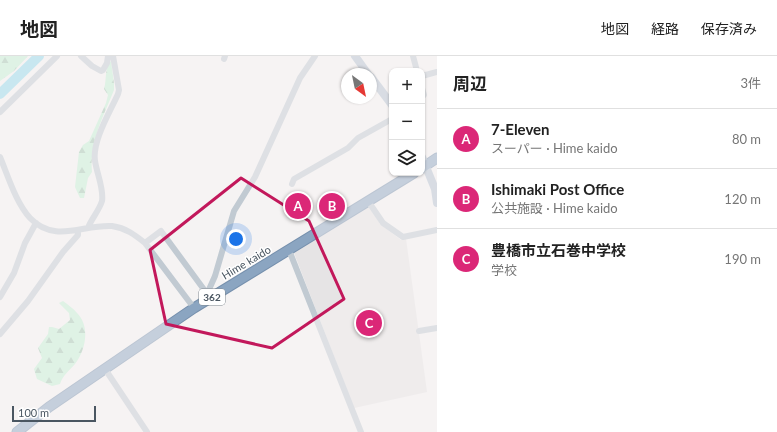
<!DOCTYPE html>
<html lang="ja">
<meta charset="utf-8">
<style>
:root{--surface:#fff;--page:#f2f2f2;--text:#222;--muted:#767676;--line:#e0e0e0;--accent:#db2777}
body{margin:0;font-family:Lato,"Noto Sans JP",sans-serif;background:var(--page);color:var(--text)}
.controls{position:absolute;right:12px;top:12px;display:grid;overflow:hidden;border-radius:8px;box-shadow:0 1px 3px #0004}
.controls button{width:36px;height:36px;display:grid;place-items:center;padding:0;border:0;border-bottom:1px solid var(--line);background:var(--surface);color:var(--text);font:20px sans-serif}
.compass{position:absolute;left:341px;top:12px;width:36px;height:36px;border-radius:50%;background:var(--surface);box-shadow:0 1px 3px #0004;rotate:147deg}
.scale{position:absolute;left:12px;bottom:10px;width:84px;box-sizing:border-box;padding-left:4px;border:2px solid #4a5661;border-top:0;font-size:11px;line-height:14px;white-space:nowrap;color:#4a5661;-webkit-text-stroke:3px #fff;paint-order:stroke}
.you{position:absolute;left:236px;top:183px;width:14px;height:14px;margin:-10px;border:3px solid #fff;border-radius:50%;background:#1a73e8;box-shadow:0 0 0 6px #1a73e833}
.badge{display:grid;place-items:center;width:26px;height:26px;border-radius:50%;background:var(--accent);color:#fff;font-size:13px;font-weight:700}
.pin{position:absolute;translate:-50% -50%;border:2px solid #fff;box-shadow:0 1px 4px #0006}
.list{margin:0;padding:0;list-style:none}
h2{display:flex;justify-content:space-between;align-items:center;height:52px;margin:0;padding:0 16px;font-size:17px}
h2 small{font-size:13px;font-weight:400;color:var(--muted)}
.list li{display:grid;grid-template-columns:26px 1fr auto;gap:12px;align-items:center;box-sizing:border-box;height:60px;padding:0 16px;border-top:1px solid var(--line)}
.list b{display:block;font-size:15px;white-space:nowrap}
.list p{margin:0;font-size:13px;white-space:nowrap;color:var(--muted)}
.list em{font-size:13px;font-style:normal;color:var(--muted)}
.icon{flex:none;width:22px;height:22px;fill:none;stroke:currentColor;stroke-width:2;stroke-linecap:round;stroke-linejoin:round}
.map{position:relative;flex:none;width:437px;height:376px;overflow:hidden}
header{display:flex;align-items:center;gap:24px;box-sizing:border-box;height:56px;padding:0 20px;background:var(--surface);border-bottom:1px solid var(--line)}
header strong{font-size:19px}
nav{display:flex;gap:22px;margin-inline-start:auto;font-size:14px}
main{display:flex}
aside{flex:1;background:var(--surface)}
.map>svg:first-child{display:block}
</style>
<header>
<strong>地図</strong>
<nav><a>地図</a><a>経路</a><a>保存済み</a></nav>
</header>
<main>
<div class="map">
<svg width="437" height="376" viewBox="0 0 437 376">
<defs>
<pattern id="forest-firs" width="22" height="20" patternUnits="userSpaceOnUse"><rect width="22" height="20" fill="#c3f1d5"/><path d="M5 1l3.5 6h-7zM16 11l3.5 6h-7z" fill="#a0c6b0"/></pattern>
</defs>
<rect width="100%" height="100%" fill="#f5f3f3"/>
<path fill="#e6e4e5" d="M 369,151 L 380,168 L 401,184 L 406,183 L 427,336 L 354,352 L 294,197 Z"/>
<path fill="url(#forest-firs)" d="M 0,0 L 28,0 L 14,15 L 0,25 Z
M 111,5 L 114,27 L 114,34 C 103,61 89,87 92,116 L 88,122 L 84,142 L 80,142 L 75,131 L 79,96 L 83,89 L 89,85 L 106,47 L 108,39 L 104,33 C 107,23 104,13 111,5 Z
M 63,245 C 68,249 73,252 77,257 C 91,271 85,295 75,308 C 69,315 63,319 60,328 L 52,330 L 37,323 L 34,313 L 42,302 L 38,292 L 48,278 L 49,271 L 52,271 L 59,273 L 70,264 L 69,257 L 59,247 Z"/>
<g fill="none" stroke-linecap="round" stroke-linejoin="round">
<path stroke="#90daee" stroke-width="10" d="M 0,38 L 39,0"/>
<g stroke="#7690ad" stroke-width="11">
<path id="highway" d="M 422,112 L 437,102
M 17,376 L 49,351 L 194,252 L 414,117"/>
</g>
<path stroke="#c1cad2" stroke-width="6" d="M 81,0 L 92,10 L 101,15 L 103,14 L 107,7 L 108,0
M 413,0 L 417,15
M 224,3 L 225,0
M 422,20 L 437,16
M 422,32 L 424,39 L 422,41
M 0,56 L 57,0
M 0,101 C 8,120 16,147 30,162 C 55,188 83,168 112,170 C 126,172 135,179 145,187 L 194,252
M 292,128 L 294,123 L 348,92 L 358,82 L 392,63
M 368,145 L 383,167 L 403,181 L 437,174
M 88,172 C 91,163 99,155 102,145 C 104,133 97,118 95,105 C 92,85 110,56 118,38 L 119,34 L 113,0
M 145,187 L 161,175 L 208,239
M 289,194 L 361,376
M 207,238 L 215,220 L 234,155 L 255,121 L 300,22 L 315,0
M 0,241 L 14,217 L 25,187 L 36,167
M 419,275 L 437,272
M 0,278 L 28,245 L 63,196 L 78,179 L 78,174
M 105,313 L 147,376"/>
<path stroke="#b3c2d1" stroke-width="8" d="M 355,0 L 368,18
M 371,21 L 392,49
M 422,101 L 435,133 L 437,147"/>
<use href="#highway" stroke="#8ba5c1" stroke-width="9"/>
</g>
<path d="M0 0H437V376H0ZM 241,122 L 309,165 L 344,243 L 272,292 L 166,268 L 150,194 Z" fill="#f5f3f3" fill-opacity=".55" fill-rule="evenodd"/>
<path fill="none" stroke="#c2185b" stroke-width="3" stroke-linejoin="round" d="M 241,122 L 309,165 L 344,243 L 272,292 L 166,268 L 150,194 Z"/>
<g text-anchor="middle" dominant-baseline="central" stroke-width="3" stroke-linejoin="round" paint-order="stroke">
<rect fill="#fff" stroke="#808990" stroke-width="1" x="199" y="233" width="26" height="16" rx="3"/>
<g font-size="10" font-weight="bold" fill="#4a5661">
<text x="212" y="241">362</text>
</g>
<g font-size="11" fill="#4a5661" stroke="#fff">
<text transform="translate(246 206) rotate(-31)">Hime kaido</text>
</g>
</g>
</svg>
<div class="controls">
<button>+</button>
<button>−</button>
<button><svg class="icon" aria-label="layers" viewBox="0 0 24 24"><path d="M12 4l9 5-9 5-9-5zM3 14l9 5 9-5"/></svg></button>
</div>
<svg class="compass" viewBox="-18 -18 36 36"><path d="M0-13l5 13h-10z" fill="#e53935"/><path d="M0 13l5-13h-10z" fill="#767676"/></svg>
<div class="scale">100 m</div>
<div class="you"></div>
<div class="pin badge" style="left:298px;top:150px">A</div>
<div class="pin badge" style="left:332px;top:150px">B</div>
<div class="pin badge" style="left:369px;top:267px">C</div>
</div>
<aside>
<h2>周辺<small>3件</small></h2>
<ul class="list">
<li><span class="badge">A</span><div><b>7-Eleven</b><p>スーパー · Hime kaido</p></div><em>80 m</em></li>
<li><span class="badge">B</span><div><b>Ishimaki Post Office</b><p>公共施設 · Hime kaido</p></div><em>120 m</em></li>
<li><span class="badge">C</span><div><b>豊橋市立石巻中学校</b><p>学校</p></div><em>190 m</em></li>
</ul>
</aside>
</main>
